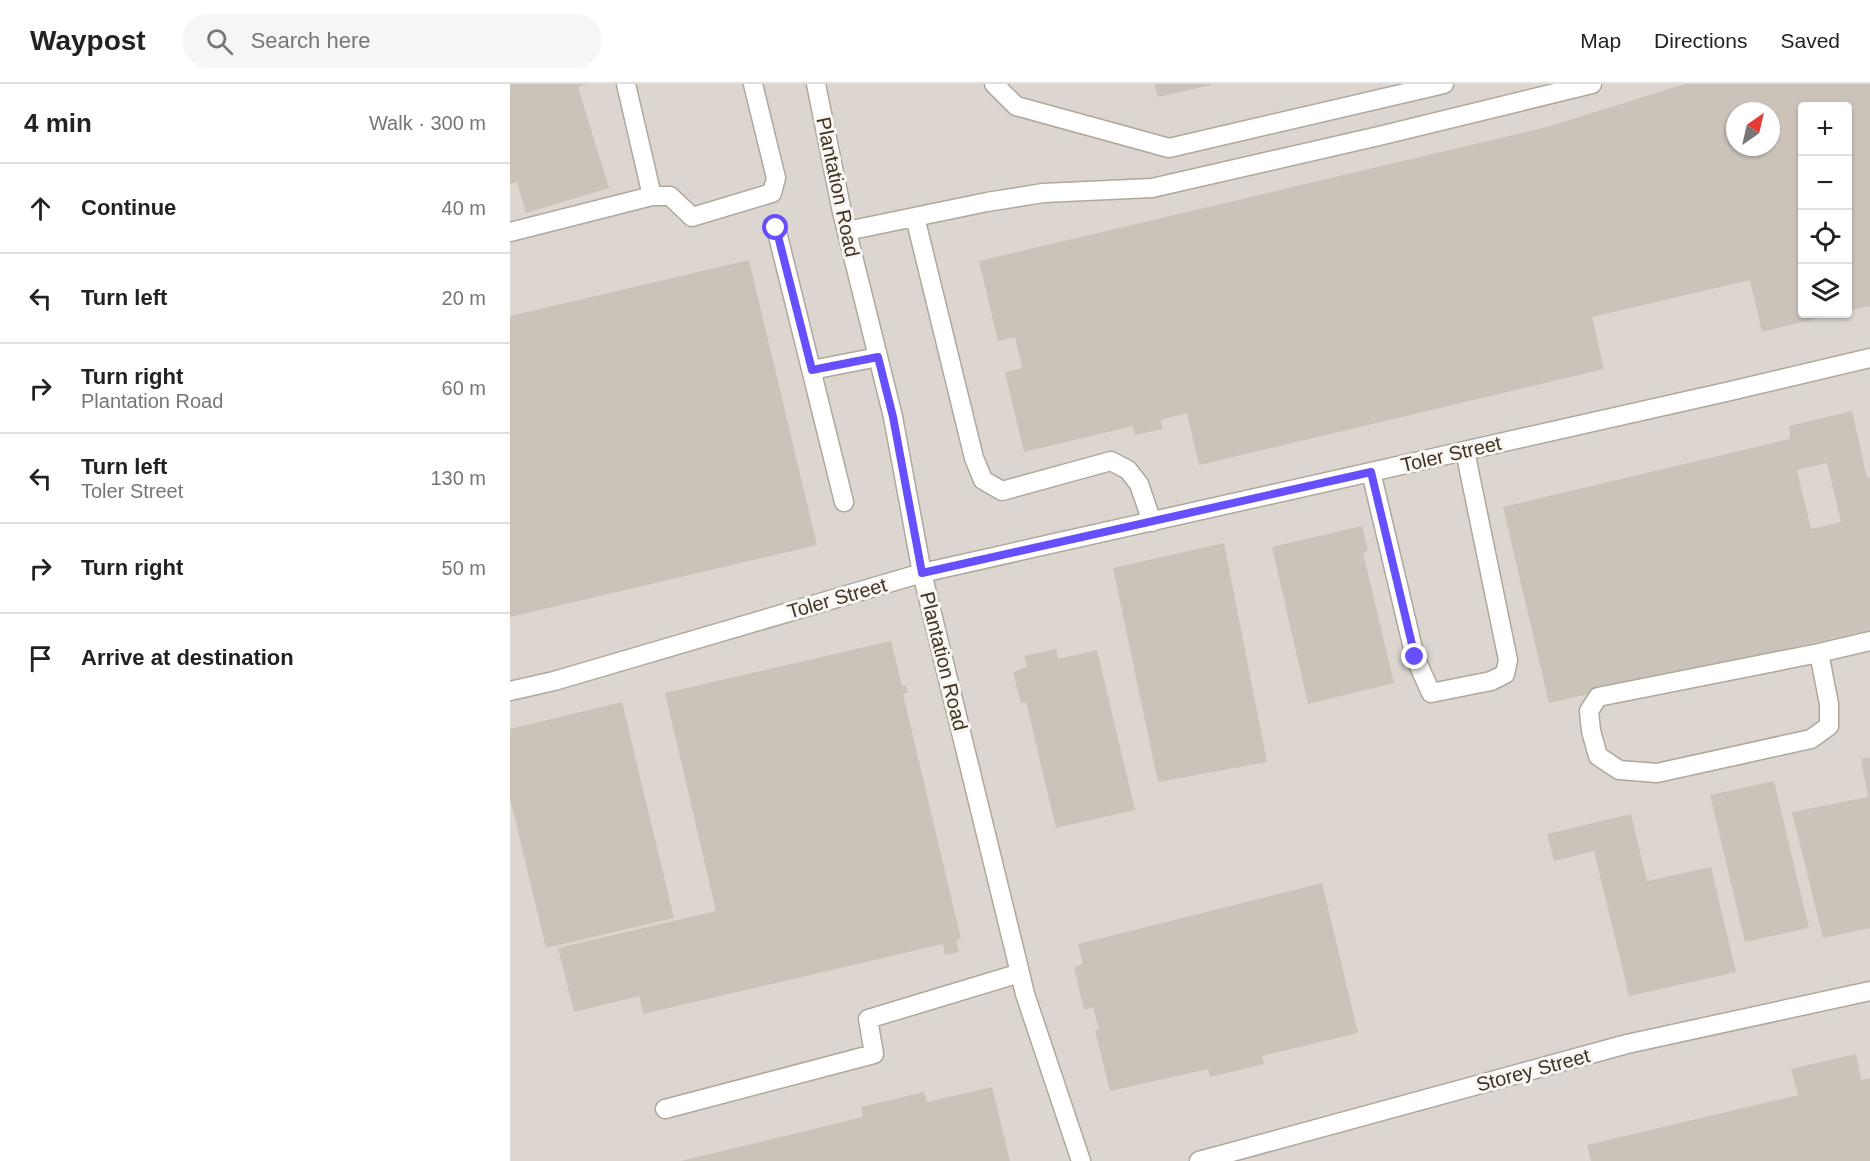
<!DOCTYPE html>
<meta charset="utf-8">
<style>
:root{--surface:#fff;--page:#f6f6f6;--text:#222;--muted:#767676;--line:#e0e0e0}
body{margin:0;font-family:Arial,sans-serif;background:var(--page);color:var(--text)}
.controls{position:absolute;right:18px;top:18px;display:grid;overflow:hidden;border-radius:6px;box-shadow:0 2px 4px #0004}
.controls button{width:54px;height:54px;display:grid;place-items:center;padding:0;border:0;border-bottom:2px solid var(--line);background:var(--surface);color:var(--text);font:30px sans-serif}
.compass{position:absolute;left:1216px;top:18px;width:54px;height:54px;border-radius:50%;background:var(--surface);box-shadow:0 2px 4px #0004;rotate:34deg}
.stop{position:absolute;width:18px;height:18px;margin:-14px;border:4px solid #674ffe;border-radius:50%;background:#fff}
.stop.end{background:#674ffe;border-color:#fff;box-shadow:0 2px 6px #0008}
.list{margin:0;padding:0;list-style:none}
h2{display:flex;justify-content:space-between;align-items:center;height:78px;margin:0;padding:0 24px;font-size:26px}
h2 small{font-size:20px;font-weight:400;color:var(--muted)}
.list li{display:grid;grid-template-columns:39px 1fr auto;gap:18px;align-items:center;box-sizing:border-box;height:90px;padding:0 24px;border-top:2px solid var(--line)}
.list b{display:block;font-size:22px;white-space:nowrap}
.list p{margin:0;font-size:20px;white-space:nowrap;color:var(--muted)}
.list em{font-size:20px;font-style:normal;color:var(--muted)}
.icon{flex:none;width:33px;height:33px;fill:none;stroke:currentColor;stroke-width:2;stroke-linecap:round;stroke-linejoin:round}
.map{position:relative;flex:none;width:1360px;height:1077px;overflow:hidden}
header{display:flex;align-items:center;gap:36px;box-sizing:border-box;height:84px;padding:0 30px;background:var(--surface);border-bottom:2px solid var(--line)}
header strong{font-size:28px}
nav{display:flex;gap:33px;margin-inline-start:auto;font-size:21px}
.search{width:420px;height:54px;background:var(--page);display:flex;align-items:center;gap:15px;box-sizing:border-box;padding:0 21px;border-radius:33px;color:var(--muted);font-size:22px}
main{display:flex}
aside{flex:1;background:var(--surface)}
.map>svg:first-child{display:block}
</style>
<header>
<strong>Waypost</strong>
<div class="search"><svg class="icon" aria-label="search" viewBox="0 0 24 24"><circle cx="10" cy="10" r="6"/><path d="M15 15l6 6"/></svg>Search here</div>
<nav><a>Map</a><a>Directions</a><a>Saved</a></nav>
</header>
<main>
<aside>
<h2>4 min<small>Walk · 300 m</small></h2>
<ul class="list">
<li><svg class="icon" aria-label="ahead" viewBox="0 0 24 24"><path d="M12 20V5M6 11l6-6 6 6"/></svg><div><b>Continue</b></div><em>40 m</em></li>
<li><svg class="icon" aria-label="left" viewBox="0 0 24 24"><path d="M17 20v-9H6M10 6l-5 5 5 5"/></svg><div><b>Turn left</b></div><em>20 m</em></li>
<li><svg class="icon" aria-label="right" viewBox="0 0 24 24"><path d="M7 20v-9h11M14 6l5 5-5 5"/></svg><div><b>Turn right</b><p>Plantation Road</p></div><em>60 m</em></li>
<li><svg class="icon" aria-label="left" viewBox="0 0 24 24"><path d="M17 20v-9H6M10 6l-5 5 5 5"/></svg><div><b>Turn left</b><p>Toler Street</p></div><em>130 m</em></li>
<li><svg class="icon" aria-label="right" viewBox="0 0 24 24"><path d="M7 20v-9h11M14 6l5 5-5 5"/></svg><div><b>Turn right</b></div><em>50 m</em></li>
<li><svg class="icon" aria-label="arrive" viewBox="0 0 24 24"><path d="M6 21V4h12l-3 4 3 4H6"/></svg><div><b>Arrive at destination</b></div></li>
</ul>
</aside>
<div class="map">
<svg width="1360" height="1077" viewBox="0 0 1360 1077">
<rect width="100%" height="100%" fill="#ede7e2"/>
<path fill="#ddd6d0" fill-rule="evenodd" d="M 0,0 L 1360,0 L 1360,1077 L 0,1077 ZM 1292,22 L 1338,22 L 1338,230 L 1292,230 ZM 1225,27 L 1261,27 L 1261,63 L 1225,63 Z"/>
<path fill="#cbc2ba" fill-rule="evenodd" d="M 0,0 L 77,0 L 68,3 L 99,104 L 16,129 L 7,98 L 0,100 Z
M 644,0 L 701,0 L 701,1 L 648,13 Z
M 1175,0 L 1360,0 L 1360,222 L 1338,227 L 1338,22 L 1292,22 L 1292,230 L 1325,230 L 1252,248 L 1240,196 L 1082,233 L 1094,285 L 689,381 L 677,329 L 651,336 L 653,345 L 625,351 L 623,342 L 514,368 L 495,288 L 512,284 L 505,253 L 488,257 L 469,177 L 1037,43 ZM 1225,27 L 1261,27 L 1261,63 L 1225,63 Z
M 239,176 L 307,461 L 0,533 L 0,232 Z
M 1342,327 L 1357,394 L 1360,393 L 1360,546 L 1039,619 L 993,423 L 1280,355 L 1279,342 ZM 1317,379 L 1331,438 L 1301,445 L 1287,386 Z
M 852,442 L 858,467 L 853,469 L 884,599 L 798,620 L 762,463 Z
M 714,459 L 757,678 L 648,698 L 603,484 Z
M 381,557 L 392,602 L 396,601 L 398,609 L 393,610 L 451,855 L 446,856 L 449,868 L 435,871 L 433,860 L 133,930 L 129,912 L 64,928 L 48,864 L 206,827 L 155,609 Z
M 546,565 L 548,575 L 587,566 L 625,726 L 546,744 L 516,618 L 511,619 L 503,588 L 517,583 L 514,572 Z
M 112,618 L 164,834 L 36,864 L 0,714 L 0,645 Z
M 1360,673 L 1360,844 L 1313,854 L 1282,728 L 1358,713 L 1351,675 Z
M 1264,697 L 1299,844 L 1235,858 L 1200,711 Z
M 1121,730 L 1137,797 L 1201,783 L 1226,888 L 1119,912 L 1084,767 L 1044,777 L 1037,750 Z
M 812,799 L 848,949 L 752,972 L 754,980 L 700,993 L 698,985 L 600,1007 L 585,946 L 589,945 L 583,923 L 574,926 L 564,883 L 573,880 L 568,860 Z
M 1346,970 L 1351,996 L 1360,994 L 1360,1077 L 1081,1077 L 1077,1061 L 1288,1011 L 1281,985 Z
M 482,1003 L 500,1077 L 171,1077 L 353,1033 L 351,1023 L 414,1008 L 417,1018 Z"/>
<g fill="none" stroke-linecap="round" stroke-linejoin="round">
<g stroke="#afa79c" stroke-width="21">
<path id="minor" d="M 116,0 L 142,112
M 306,0 L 332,128 L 383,333 L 412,489 L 510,889 L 515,910 L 571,1077
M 484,0 L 506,22 L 659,64 L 934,0
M 405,133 L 464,374 L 473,396 L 492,407 L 601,377 L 618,386 L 629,400 L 642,438
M 266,144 L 334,418
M 337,147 L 477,118 L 533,109 L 642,104 L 869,52 L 1082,0
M 0,148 L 142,112 L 160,112 L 182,133 L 262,109 L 266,94 L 243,0
M 302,286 L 368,273
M 861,388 L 905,573 L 921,609 L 981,597 L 995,590 L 998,576 L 955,367
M 1309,569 L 1319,620 L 1319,642 L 1301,655 L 1147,689 L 1109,686 L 1088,672 L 1081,647 L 1079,627 L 1088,613 L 1309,569 L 1360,557
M 0,607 L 44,597 L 412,489 L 1216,308 L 1360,274
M 155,1025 L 364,970 L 358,935 L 510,889
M 689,1077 L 1117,960 L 1360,907"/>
</g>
<use href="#minor" stroke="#fff" stroke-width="18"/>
</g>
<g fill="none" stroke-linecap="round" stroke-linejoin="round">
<path stroke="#674ffe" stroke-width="8" d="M 266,144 L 302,286 L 368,273 L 383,333 L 412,489 L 861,388 L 905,573"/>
</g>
<g text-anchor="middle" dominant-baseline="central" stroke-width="6" stroke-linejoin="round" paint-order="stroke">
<g font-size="20" fill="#403420" stroke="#f9f5f3">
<text transform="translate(328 103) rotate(78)">Plantation Road</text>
<text transform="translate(941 370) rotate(-13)">Toler Street</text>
<text transform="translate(327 514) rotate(-16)">Toler Street</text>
<text transform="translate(434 577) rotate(76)">Plantation Road</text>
<text transform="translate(1023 986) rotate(-15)">Storey Street</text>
</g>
</g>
</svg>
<div class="controls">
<button>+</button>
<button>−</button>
<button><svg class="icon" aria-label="locate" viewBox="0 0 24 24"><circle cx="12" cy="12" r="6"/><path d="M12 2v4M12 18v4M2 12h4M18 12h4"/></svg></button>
<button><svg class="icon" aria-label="layers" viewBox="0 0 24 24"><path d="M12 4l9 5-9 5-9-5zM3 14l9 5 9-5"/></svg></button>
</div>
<svg class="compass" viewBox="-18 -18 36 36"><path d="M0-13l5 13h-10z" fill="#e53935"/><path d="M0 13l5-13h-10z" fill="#767676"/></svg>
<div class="stop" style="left:266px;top:144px"></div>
<div class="stop end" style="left:905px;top:573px"></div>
</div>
</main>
